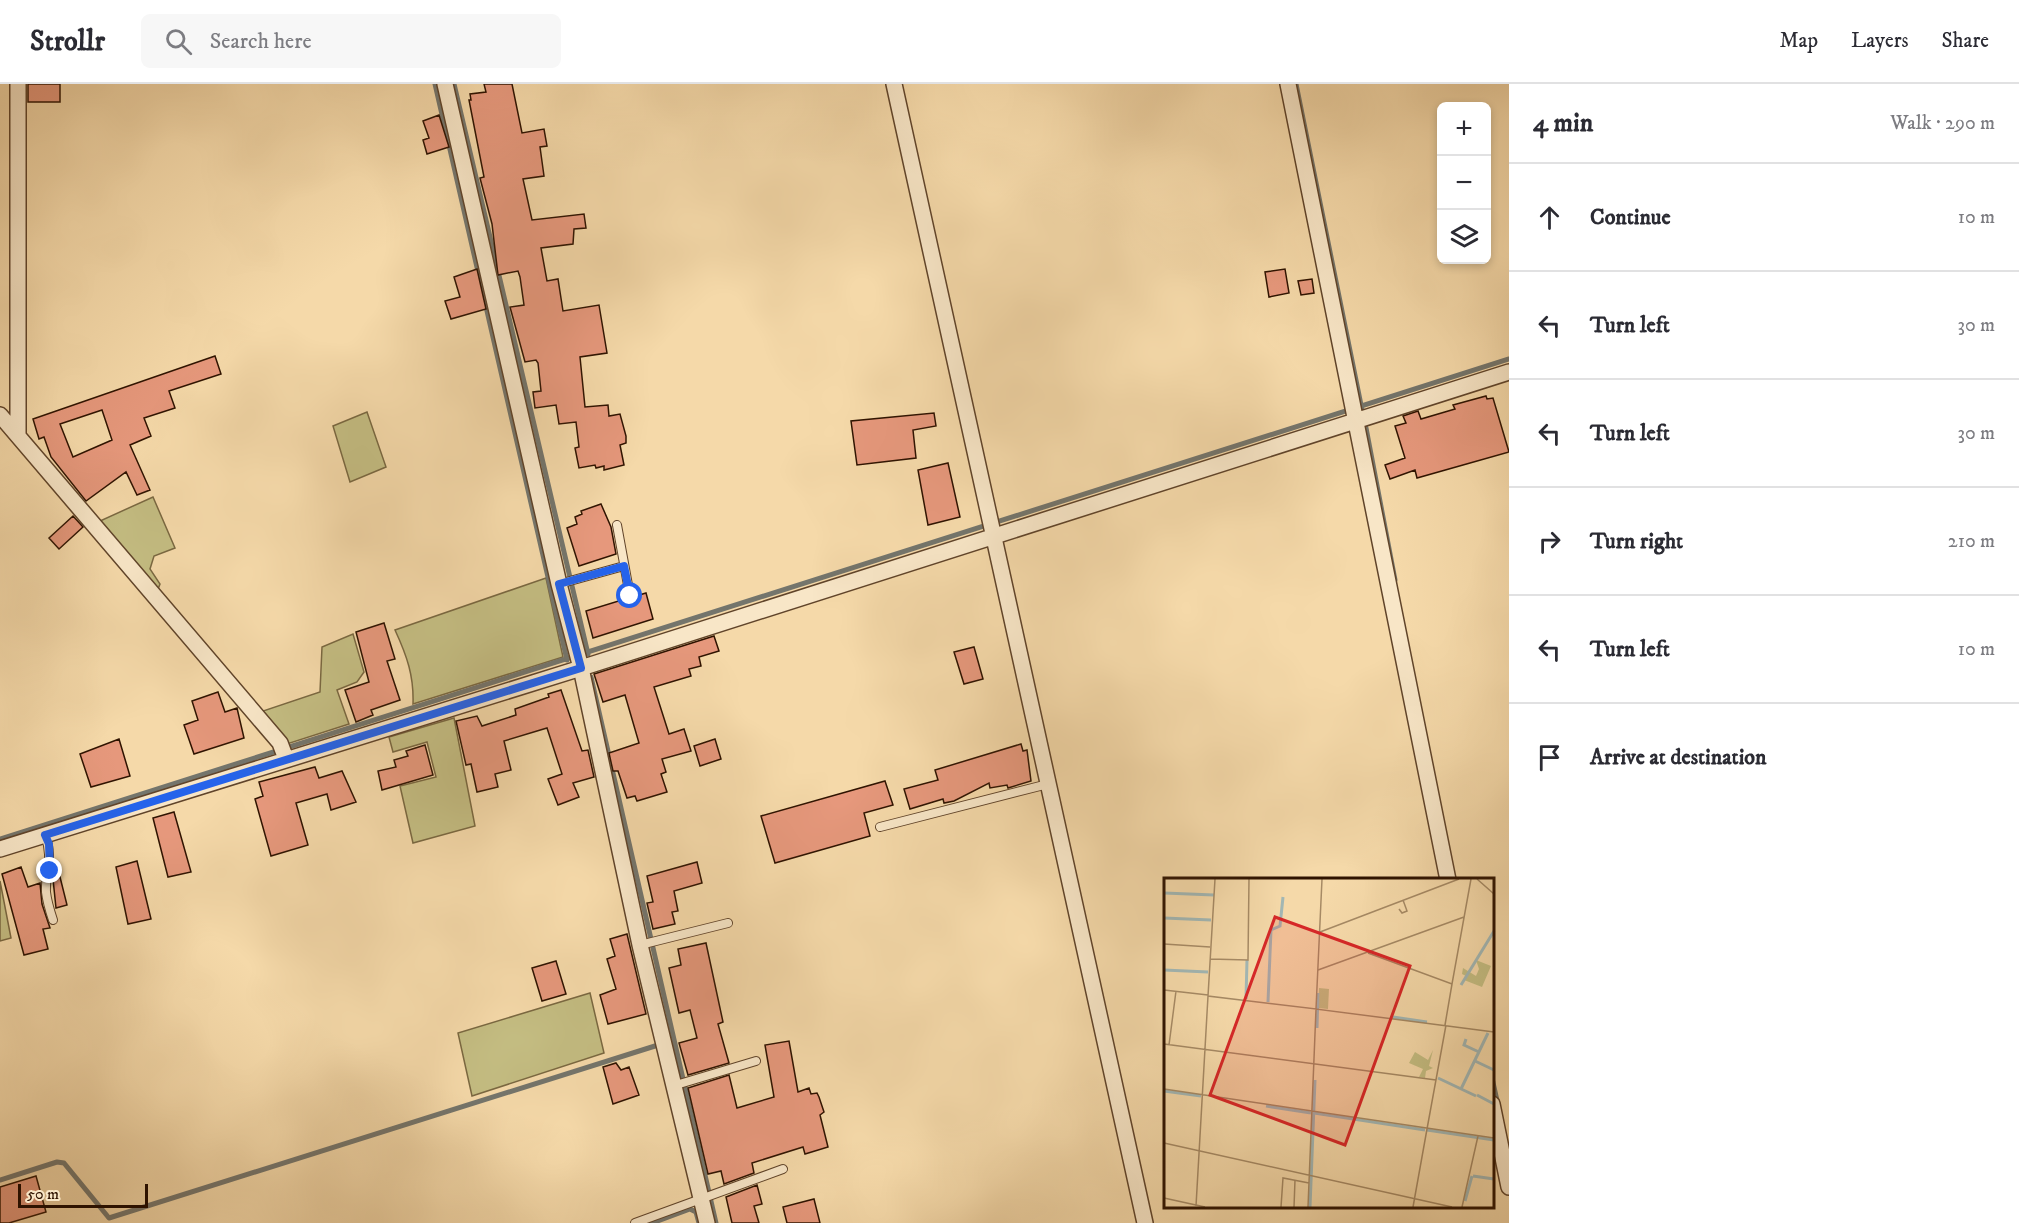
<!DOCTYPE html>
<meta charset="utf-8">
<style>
:root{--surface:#fff;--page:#f7f7f7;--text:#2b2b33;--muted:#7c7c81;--line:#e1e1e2}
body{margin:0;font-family:"IM FELL DW Pica",serif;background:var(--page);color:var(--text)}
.controls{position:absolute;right:18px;top:18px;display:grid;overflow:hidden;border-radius:9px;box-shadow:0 3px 9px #0003}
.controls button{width:54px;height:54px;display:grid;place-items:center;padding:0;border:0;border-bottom:2px solid var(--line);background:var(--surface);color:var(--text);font:30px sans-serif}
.scale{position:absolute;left:18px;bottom:15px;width:130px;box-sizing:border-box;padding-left:6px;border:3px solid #2f1300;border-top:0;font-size:16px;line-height:21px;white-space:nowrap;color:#2f1300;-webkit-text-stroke:4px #f8e6c7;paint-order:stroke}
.stop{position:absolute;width:18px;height:18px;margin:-14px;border:4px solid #2563eb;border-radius:50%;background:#fff}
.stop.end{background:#2563eb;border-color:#fff;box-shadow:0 2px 6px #0008}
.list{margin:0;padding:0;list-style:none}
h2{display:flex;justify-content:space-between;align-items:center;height:78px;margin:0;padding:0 24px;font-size:26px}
h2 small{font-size:20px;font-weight:400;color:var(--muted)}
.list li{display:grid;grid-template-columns:39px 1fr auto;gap:18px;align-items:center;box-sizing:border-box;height:108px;padding:0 24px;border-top:2px solid var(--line)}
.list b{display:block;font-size:22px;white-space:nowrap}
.list em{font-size:20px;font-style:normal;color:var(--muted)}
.icon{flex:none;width:33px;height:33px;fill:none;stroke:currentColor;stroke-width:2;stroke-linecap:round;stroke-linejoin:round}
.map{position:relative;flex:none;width:1509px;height:1139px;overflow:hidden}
header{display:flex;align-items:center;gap:36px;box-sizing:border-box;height:84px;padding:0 30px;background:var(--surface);border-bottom:2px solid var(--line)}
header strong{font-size:28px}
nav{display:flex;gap:33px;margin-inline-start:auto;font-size:21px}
.search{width:420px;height:54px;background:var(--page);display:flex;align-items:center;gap:15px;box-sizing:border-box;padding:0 21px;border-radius:9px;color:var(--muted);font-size:22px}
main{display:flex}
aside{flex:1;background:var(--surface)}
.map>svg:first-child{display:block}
</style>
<header>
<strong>Strollr</strong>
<div class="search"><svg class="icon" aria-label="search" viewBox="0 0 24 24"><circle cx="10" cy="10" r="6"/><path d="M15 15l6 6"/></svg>Search here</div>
<nav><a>Map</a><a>Layers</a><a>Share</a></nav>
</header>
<main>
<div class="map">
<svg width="1509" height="1139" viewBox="0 0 1509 1139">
<rect width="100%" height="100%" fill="#f5d9a9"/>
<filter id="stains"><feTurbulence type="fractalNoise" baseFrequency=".00333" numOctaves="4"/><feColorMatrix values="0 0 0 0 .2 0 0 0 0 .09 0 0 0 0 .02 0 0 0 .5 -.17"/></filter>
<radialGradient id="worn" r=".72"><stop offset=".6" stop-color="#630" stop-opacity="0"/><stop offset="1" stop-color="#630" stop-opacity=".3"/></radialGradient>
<path fill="#c4bd82" stroke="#7a6841" stroke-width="1.5" d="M 367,328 L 386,383 L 350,398 L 333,342 Z
M 153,413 L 175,464 L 154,472 L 150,485 L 160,500 L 158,505 L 100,437 Z
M 546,494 L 563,573 L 413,620 C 414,592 407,572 395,546 Z
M 353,550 L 364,588 L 357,598 L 337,606 L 349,640 L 287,660 L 260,628 L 320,608 L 322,563 Z
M 454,634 L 475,742 L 413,759 L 400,702 L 436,693 L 427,658 L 393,668 L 389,653 Z
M 0,797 L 11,854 L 0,857 Z
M 590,909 L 604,969 L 472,1012 L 458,949 Z"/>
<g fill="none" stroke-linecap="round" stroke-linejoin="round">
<path stroke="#74756c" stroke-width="5" d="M 435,0 L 567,576
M 454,0 L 588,570
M 1296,0 L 1362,326
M 1366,344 L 1395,496
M 591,593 L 716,1139
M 0,755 L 1509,275
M 1492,994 L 1498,1021
M 0,1096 L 57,1078 L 64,1079 L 109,1134 L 655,962
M 652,1139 L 690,1125 L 696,1128 L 699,1139"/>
</g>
<path fill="#e6987c" stroke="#2f1300" stroke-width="1.5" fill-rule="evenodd" d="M 28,0 L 60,0 L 60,18 L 28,18 Z
M 484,0 L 512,0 L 522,49 L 544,45 L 547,62 L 540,63 L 544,92 L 523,95 L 532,136 L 584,130 L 586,144 L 574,145 L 573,160 L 541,164 L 547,197 L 558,195 L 563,227 L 599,221 L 607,269 L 580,273 L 585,323 L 608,321 L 609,332 L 620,330 L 626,352 L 626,359 L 620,361 L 624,381 L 604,386 L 604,382 L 596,384 L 595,381 L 579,384 L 575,364 L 579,363 L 576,338 L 559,340 L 556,321 L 535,324 L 533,308 L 541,307 L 538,279 L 536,276 L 525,278 L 510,223 L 524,221 L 520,193 L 518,187 L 498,191 L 492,140 L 480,94 L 484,93 L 469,16 L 471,16 L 470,10 L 486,8 Z
M 439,31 L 449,63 L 427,70 L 423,56 L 429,54 L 423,37 Z
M 477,185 L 486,225 L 451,235 L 445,217 L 460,213 L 454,193 Z
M 1285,185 L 1289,209 L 1269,213 L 1265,188 Z
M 1312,195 L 1314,209 L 1301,211 L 1298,197 Z
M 215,272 L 221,290 L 169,307 L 175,324 L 144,334 L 151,352 L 130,361 L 150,406 L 137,411 L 126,388 L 86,417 L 51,373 L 44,353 L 39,355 L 33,335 ZM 102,326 L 112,356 L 73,373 L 60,340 Z
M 1486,312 L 1487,315 L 1493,314 L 1509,368 L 1417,394 L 1415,386 L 1390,395 L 1385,381 L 1405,374 L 1395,342 L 1406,339 L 1403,332 L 1418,327 L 1421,335 L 1455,325 L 1453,321 Z
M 934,329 L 936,342 L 913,346 L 916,374 L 857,381 L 851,337 Z
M 948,379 L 960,433 L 928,441 L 918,386 Z
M 601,420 L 611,443 L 616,470 L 579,482 L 567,444 L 577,440 L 575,433 L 582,430 L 581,427 Z
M 73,432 L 83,443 L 59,465 L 49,454 Z
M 646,509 L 653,535 L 593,554 L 586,527 L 625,515 L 632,518 L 636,512 Z
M 384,539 L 395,575 L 387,577 L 400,616 L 371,626 L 373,631 L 356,638 L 345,606 L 369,598 L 356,548 Z
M 714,552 L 719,567 L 699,573 L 701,582 L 689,585 L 691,592 L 654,603 L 669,650 L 684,645 L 691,667 L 662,675 L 666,688 L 661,690 L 667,708 L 637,717 L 635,712 L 627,714 L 618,687 L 613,687 L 609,669 L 639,659 L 625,611 L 603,618 L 594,590 Z
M 974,563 L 983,595 L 964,600 L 954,568 Z
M 561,606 L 582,667 L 588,666 L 594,693 L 573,699 L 579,713 L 558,721 L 548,695 L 562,690 L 547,644 L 504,657 L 511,686 L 495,690 L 498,703 L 477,708 L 471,680 L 466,681 L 456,637 L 477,632 L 482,642 L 516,631 L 515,625 L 549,613 L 548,610 Z
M 218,608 L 225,628 L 237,624 L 244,654 L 194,670 L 184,641 L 198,636 L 192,617 Z
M 119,655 L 130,692 L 91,703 L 80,670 Z
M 715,655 L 721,675 L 700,682 L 694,662 Z
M 1021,660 L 1023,667 L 1027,666 L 1031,697 L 1008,704 L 1007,701 L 990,704 L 989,699 L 954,717 L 944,719 L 943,715 L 910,725 L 904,705 L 938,696 L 935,686 Z
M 425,661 L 433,691 L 382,706 L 378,687 L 396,683 L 394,676 L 408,672 L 406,667 Z
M 315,683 L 319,694 L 342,687 L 356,718 L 331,726 L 327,710 L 296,719 L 308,761 L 271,772 L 255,715 L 263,712 L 259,698 Z
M 885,697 L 893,721 L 864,729 L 870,752 L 775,779 L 761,732 Z
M 174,728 L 191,788 L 168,793 L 153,734 Z
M 137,777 L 151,835 L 128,840 L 116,783 Z
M 697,778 L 702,799 L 674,807 L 678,827 L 672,828 L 675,840 L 653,845 L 647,819 L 653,818 L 647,792 Z
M 21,783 L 28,803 L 40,799 L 42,820 L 50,844 L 43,845 L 48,865 L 24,871 L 2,790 Z
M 60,793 L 67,821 L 56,824 L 53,795 Z
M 627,850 L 646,930 L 608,940 L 600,911 L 616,905 L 607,875 L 615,872 L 610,855 Z
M 706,859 L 723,938 L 718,940 L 729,979 L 688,991 L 679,959 L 697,954 L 690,926 L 679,929 L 669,884 L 681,881 L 678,865 Z
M 556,877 L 566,910 L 542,917 L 532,884 Z
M 789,957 L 798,1008 L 809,1004 L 811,1010 L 817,1009 L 819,1013 L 824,1028 L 820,1031 L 828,1063 L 805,1070 L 803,1063 L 752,1079 L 754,1089 L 724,1100 L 721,1087 L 708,1090 L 688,1004 L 729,991 L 737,1024 L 774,1013 L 765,961 Z
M 616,979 L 621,986 L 629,983 L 639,1011 L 613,1020 L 603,983 Z
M 36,1092 L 46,1128 L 9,1139 L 0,1139 L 0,1103 Z
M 757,1101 L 762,1120 L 754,1122 L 759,1139 L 732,1139 L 726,1113 Z
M 814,1115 L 820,1139 L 787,1139 L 783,1123 Z"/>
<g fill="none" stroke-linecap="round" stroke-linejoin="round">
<g stroke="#60442a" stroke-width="10">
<path id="service" d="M 617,441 L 630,512
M 559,500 L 624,482
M 880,743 L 1048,700
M 45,751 C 54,775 45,786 46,808 C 47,817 50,827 53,836
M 640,861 L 728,839
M 676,1001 L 756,977
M 635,1139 L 783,1085"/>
</g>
<g stroke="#60442a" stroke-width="18">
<path id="minor" d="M 18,0 L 18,351
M 445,0 L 559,500 L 581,584 L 1509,288
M 894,0 L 1145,1139
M 1288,0 L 1448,796
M 0,331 L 280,659 L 286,675
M 0,765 L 581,584 L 640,861 L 707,1139
M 1492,1020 L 1509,1103"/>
</g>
<use href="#service" stroke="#f8e6c7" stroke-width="8"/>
<use href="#minor" stroke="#f8e6c7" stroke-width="15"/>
</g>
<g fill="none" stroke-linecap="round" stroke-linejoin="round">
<path stroke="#2563eb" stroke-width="8" d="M 50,787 L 49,760 L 45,751 L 581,584 L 559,500 L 624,482 L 630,512"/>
</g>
<g transform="translate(1164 794)">
<rect width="330" height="330" fill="#f5d9a9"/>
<path d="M 312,82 L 327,88 L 318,109 L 300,102 L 302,98 L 298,96 L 299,90 L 312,98 L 315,91 ZM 155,110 L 165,111 L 164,131 L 154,130 ZM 269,172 L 265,188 L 269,190 L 262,193 L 261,200 L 255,199 L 259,191 L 245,185 L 251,174 L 264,182 Z" fill="#c4bd82"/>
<path fill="none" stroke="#a2b7b4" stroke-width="3" d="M 0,15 L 50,17M 0,40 L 47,42M 0,92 L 44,94M 297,107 L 330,53M 82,121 L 83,82M 104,124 L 107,52 L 116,48 L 119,19M 229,139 L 263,144M 153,150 L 154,115M 302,161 L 300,167 L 315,174M 311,183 L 330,192M 274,200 L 312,218M 297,211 L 324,155M 0,213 L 37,218M 313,217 L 330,226M 102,228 L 147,235M 150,235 L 261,252M 263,252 L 330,262M 309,298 L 330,301M 301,323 L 308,298M 146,329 L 151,202"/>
<path fill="none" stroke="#a68a65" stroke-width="1.5" d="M 51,1 L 44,118 L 152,131 L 158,1M 313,1 L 330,16M 235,31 L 238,35 L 243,33 L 239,22M 156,54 L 295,1M 0,66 L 46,69M 204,75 L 288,106 L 307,1M 46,81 L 84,82 L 85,1M 154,92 L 300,39M 0,112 L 44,117M 281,147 L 288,106M 0,166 L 272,202M 5,167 L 12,113M 0,211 L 330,260M 263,251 L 282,147M 0,265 L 288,329M 0,320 L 41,329M 32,328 L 44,118M 117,329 L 119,300 L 145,305M 130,329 L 131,302M 144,329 L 152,131 L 330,154M 249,329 L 263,251M 298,329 L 314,258"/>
<path fill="#d62828" fill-opacity="0.15" stroke="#d62828" stroke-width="3" d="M 111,39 L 246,88 L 181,267 L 46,217 Z"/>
<rect width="330" height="330" fill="none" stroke="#2f1300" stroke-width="3"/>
</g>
<rect width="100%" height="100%" filter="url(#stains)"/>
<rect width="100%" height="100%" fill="url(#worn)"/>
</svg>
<div class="controls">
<button>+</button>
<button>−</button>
<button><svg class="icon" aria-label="layers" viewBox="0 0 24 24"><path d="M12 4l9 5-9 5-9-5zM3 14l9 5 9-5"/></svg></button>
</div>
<div class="scale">50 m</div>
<div class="stop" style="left:630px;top:512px"></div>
<div class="stop end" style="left:50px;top:787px"></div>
</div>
<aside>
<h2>4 min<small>Walk · 290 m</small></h2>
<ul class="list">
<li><svg class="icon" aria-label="ahead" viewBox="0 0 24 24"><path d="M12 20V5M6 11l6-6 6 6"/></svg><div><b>Continue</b></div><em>10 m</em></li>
<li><svg class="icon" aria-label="left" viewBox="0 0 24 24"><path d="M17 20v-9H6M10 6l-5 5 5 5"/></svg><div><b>Turn left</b></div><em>30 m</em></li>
<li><svg class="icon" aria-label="left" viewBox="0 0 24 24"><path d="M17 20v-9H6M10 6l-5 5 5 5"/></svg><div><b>Turn left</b></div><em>30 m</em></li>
<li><svg class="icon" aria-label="right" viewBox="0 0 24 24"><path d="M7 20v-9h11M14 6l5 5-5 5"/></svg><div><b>Turn right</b></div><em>210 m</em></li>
<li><svg class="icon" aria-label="left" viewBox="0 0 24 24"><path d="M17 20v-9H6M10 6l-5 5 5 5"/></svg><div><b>Turn left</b></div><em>10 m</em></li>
<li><svg class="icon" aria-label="arrive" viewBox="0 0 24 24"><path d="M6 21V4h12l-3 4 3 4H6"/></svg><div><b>Arrive at destination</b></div></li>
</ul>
</aside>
</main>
